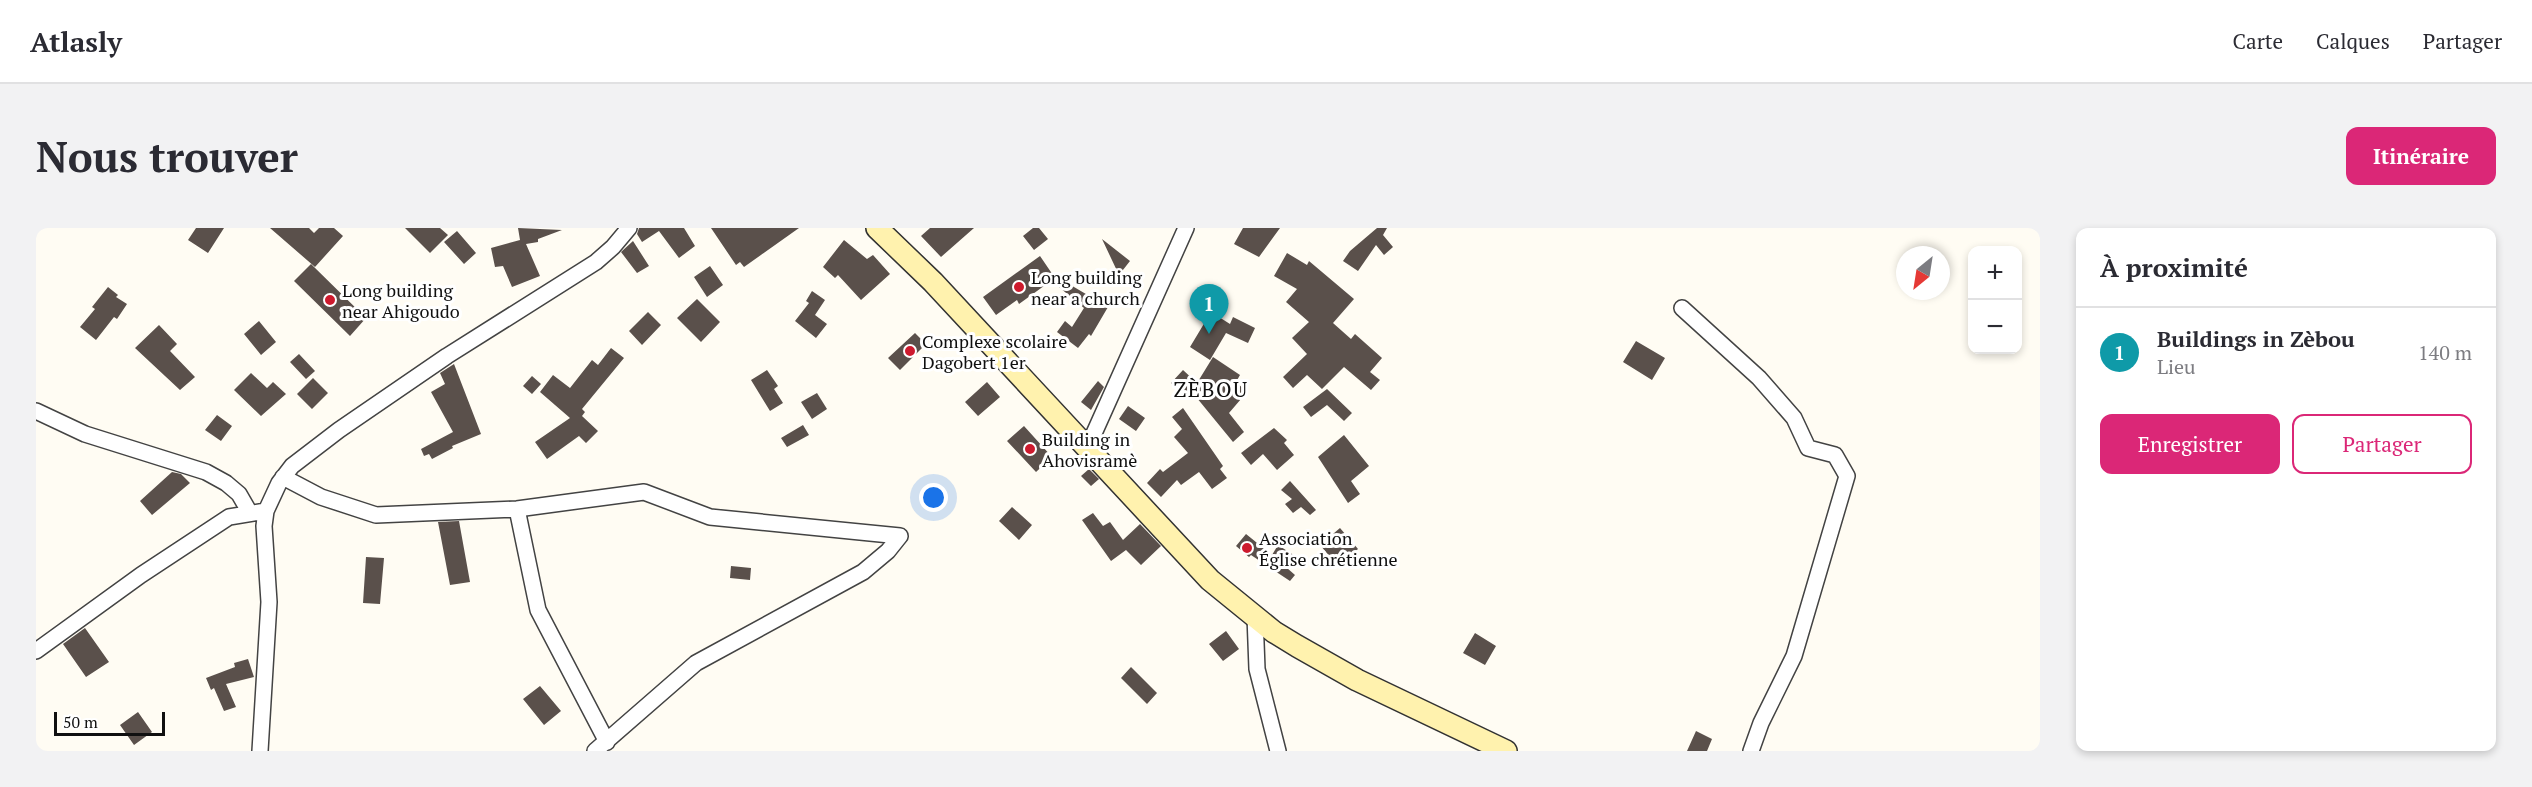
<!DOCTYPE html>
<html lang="fr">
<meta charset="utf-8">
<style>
:root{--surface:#fff;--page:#f2f2f3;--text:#2b2b33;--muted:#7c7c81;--line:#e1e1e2;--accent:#db2777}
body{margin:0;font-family:"PT Serif",serif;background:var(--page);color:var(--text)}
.controls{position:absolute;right:18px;top:18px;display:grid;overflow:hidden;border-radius:12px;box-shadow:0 3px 9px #0003}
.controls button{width:54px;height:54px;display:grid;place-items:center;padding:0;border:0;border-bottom:2px solid var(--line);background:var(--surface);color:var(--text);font:30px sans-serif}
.compass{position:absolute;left:1860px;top:18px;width:54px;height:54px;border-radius:50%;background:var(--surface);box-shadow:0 3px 9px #0003;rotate:210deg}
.scale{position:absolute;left:18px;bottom:15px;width:111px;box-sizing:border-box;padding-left:6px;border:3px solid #101010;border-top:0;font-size:16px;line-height:21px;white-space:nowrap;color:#101010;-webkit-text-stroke:4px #fff;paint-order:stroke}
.you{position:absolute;left:898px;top:270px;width:21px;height:21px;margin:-15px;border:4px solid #fff;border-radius:50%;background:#1a73e8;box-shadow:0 0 0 9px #1a73e833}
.badge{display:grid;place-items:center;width:39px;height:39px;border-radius:50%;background:var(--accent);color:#fff;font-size:20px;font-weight:700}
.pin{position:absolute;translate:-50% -50px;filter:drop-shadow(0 2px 3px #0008)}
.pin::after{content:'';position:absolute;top:32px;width:21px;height:18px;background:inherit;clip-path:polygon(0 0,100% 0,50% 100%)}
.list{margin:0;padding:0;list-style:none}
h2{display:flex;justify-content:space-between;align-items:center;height:78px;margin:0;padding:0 24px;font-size:26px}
h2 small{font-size:20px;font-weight:400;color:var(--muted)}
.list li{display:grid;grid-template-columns:39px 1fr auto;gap:18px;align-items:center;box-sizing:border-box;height:90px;padding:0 24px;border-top:2px solid var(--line)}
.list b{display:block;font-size:22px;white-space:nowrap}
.list p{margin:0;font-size:20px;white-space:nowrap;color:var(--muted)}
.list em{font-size:20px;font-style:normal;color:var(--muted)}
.actions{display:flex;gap:12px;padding:18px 24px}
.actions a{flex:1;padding:14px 0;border:2px solid var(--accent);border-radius:12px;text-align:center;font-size:21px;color:var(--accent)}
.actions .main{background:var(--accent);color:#fff}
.map{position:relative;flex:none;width:2004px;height:523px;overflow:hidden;border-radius:12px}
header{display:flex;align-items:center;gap:36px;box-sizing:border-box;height:84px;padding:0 30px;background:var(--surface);border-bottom:2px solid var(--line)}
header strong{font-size:28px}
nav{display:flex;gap:33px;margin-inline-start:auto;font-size:21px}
.intro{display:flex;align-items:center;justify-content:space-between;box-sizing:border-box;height:144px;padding:0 36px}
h1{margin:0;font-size:42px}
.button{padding:15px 27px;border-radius:12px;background:var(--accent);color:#fff;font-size:21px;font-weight:700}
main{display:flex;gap:36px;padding:0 36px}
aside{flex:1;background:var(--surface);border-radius:12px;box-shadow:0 3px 9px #0003}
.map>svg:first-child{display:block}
</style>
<header>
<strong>Atlasly</strong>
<nav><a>Carte</a><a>Calques</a><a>Partager</a></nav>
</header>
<div class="intro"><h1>Nous trouver</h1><a class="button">Itinéraire</a></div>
<main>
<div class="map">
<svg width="2004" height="523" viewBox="0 0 2004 523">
<rect width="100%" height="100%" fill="#fffcf3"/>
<path fill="#5a504b" d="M 160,0 L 188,0 L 172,25 L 152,12 Z
M 234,0 L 273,0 L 278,5 L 283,0 L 298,0 L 307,8 L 279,39 Z
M 369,0 L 404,0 L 412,7 L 394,25 Z
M 482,0 L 526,2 L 502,11 L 502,14 L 490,16 L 504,48 L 476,59 L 467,38 L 459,39 L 455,20 L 484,12 Z
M 603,0 L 648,0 L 659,18 L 643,30 L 623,3 L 606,14 L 601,6 Z
M 675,0 L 763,0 L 708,39 L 704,34 L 700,37 Z
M 894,0 L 938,0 L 905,29 L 885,8 Z
M 997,0 L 1003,0 L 1012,11 L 998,22 L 987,8 Z
M 1207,0 L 1244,0 L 1223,29 L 1198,16 Z
M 1341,0 L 1351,0 L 1347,7 L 1357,19 L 1348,27 L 1340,17 L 1322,43 L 1307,33 L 1314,23 Z
M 421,3 L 440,25 L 428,36 L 408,14 Z
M 1066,11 L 1094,33 L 1083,47 Z
M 808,12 L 831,31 L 837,27 L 854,46 L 825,72 L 802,47 L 799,50 L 787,39 Z
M 597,13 L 613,38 L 601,45 L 585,24 Z
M 1251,25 L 1271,37 L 1273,33 L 1318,71 L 1297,95 L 1315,111 L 1319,106 L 1346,130 L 1334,144 L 1344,152 L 1335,162 L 1308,139 L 1286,161 L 1271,147 L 1257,160 L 1247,149 L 1271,126 L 1256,110 L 1273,94 L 1250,74 L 1261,61 L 1238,48 Z
M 1004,28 L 1019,50 L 983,76 L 981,72 L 960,87 L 947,69 Z
M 275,36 L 330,90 L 314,108 L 258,53 Z
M 674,38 L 687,57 L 671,69 L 658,49 Z
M 1021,49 L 1072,79 L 1055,108 L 1053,106 L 1042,120 L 1021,104 L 1029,93 L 1036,99 L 1048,80 L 1017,54 Z
M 72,59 L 82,67 L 80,69 L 91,76 L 81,91 L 78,89 L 60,112 L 44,99 L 59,81 L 56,79 Z
M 776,63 L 789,72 L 779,87 L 791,96 L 780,110 L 759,93 L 773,75 L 770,73 Z
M 661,71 L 684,94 L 665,114 L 641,90 Z
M 612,84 L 625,97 L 606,117 L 593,103 Z
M 1175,84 L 1194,96 L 1197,89 L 1219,100 L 1212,115 L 1190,105 L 1174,132 L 1154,119 Z
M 223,93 L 240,114 L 225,127 L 208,106 Z
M 123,97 L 141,116 L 134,123 L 159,149 L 144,162 L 99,120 Z
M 879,105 L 890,116 L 864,142 L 852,130 Z
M 1600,113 L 1629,130 L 1616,152 L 1587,134 Z
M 575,120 L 588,130 L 546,181 L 549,184 L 546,188 L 562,203 L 550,215 L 543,208 L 511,231 L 499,214 L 534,190 L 504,164 L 517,147 L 534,160 L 556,132 L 562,137 Z
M 263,126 L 279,143 L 270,151 L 254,134 Z
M 1177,129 L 1204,147 L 1200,154 L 1211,164 L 1193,185 L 1208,204 L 1197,214 L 1156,164 L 1150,168 L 1135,155 L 1147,142 L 1161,155 Z
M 418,136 L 445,206 L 416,218 L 417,220 L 396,231 L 393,226 L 388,228 L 385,221 L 417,204 L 395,164 L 409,156 L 404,145 Z
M 731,142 L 742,158 L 738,161 L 747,175 L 734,183 L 715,152 Z
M 215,145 L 231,160 L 237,154 L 250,166 L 225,188 L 198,162 Z
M 496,148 L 505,156 L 496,166 L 487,158 Z
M 277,150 L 292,165 L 276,181 L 261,166 Z
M 1062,153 L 1068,159 L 1055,182 L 1045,174 Z
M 951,154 L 964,169 L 942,188 L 929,174 Z
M 1291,161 L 1316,185 L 1308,193 L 1291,177 L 1275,189 L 1267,179 Z
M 781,165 L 791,181 L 776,191 L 765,174 Z
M 1092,178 L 1109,190 L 1100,203 L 1083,191 Z
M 1147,180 L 1187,238 L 1184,241 L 1191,250 L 1176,261 L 1163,244 L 1145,257 L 1141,252 L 1125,269 L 1111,255 L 1124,241 L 1127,244 L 1152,225 L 1138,209 L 1146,201 L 1136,189 Z
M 181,187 L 196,198 L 185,213 L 169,202 Z
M 767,197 L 773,207 L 751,219 L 745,210 Z
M 988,198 L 1016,229 L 1000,244 L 971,213 Z
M 1238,200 L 1251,212 L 1248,215 L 1258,227 L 1241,242 L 1227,226 L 1215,237 L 1205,225 Z
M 1308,207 L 1333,238 L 1315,253 L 1324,266 L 1312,275 L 1282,229 Z
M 1053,241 L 1063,251 L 1055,258 L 1045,248 Z
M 136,244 L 145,246 L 154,255 L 116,287 L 104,273 Z
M 1254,253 L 1280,282 L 1274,287 L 1265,279 L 1257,285 L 1249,276 L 1256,271 L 1245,262 Z
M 976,279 L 996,297 L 983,312 L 963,293 Z
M 1057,285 L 1067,298 L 1074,294 L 1087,312 L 1104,296 L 1125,318 L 1105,337 L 1090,322 L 1075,333 L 1046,292 Z
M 423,293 L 434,354 L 414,357 L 402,294 Z
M 1304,300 L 1322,321 L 1302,338 L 1284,317 Z
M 1210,306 L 1236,327 L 1242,317 L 1259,328 L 1251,340 L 1259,347 L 1254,353 L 1215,327 L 1213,329 L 1200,318 Z
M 330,329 L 348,330 L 344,376 L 327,375 Z
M 695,338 L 715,340 L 714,352 L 694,350 Z
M 49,400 L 73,434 L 50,449 L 27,416 Z
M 1190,403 L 1203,421 L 1187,433 L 1173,416 Z
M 1439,405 L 1460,418 L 1449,437 L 1427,425 Z
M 212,431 L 218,449 L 190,456 L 200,479 L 188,483 L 178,460 L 175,462 L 170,450 L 199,439 L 198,435 Z
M 1095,439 L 1121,465 L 1111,476 L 1085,450 Z
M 504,458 L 525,483 L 508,497 L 487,471 Z
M 102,484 L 116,504 L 98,517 L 84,497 Z
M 1660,503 L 1676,511 L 1671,523 L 1651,523 Z"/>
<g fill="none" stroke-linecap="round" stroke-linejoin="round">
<g stroke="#434343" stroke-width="18">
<path id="street" d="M 1646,80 L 1723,150 L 1758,190 L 1772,220 L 1799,227 L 1811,248 L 1758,428 L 1725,495 L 1715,523
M 0,183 L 49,206 L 170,244 L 190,255 L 203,266 L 214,285
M 1051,221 L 1150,0
M 247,249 L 285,269 L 340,287 L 481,281 L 608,264 L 674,289 L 864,308 L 852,323 L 827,344 L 660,435 L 559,523
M 481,281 L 502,382 L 571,514
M 1219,388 L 1221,441 L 1242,523
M 0,423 L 105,347 L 193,289 L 230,283
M 224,523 L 233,374 L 228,298 L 230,283 L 243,255 L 256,238 L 303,202 L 411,128 L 560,34 L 577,19 L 593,0"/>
</g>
<g stroke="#323232" stroke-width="24">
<path id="secondary" d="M 841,0 L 897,54 L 1174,352 L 1238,404 L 1261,418 L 1321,452 L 1470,523"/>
</g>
<use href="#street" stroke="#fff" stroke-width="15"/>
<use href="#secondary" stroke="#fff2ae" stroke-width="21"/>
</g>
<g fill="#cd1a2d" stroke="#fff" stroke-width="2">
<circle cx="983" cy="59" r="6"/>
<circle cx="294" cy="72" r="6"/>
<circle cx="874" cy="123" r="6"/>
<circle cx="994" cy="221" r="6"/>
<circle cx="1211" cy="320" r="6"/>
</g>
<g text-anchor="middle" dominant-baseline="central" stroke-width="6" stroke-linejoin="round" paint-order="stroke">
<g font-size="18" fill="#101010" stroke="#fff" text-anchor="start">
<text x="995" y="49">Long building<tspan x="995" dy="21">near a church</tspan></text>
<text x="306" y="62">Long building<tspan x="306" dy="21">near Ahigoudo</tspan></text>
<text x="886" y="113">Complexe scolaire<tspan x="886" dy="21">Dagobert 1er</tspan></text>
<text x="1006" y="211">Building in<tspan x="1006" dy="21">Ahovisramè</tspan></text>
<text x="1223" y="310">Association<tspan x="1223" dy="21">Église chrétienne</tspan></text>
</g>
<g font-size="21" letter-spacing="1.5" fill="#101010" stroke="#fff">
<text x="1175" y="161">ZÈBOU</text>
</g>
</g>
</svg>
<div class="controls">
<button>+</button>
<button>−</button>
</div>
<svg class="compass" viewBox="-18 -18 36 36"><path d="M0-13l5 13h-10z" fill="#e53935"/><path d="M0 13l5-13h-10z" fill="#7c7c81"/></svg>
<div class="scale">50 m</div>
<div class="you"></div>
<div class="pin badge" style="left:1173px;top:106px;background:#0f9aa8">1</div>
</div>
<aside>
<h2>À proximité<small></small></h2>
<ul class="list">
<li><span class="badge" style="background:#0f9aa8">1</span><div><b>Buildings in Zèbou</b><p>Lieu</p></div><em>140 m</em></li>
</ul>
<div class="actions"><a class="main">Enregistrer</a><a>Partager</a></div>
</aside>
</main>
